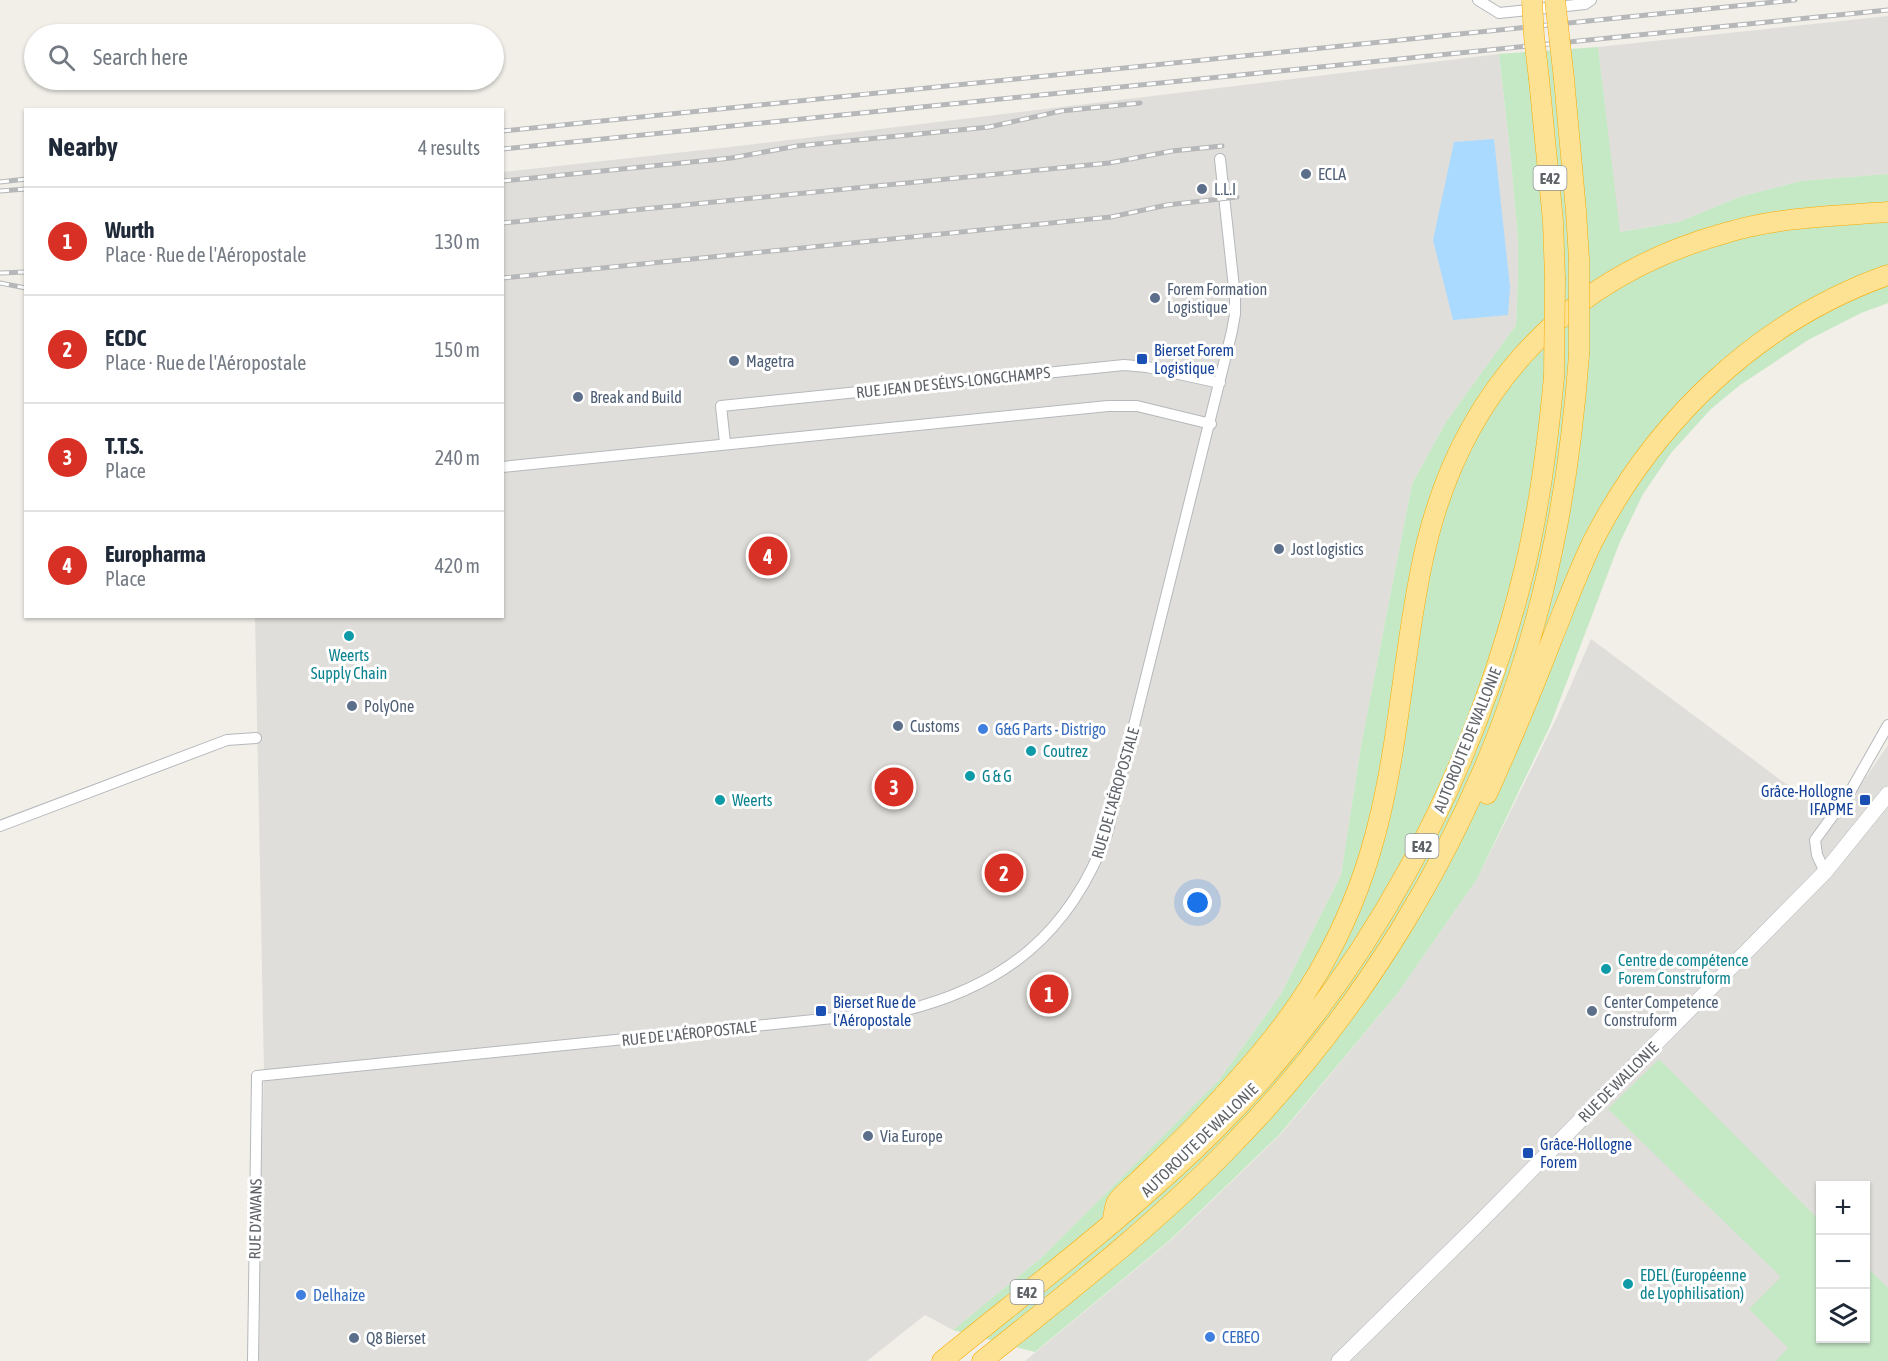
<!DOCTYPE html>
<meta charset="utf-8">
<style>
:root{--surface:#fff;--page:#f6f6f7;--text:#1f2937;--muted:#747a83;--line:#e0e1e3;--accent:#d93025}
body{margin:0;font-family:"Asap Condensed",sans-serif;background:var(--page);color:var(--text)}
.controls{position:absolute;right:18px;bottom:18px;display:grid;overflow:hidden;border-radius:0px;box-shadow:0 2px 4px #0004}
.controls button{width:54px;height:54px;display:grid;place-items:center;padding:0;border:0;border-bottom:2px solid var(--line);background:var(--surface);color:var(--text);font:30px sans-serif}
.you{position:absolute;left:1198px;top:903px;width:21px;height:21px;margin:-15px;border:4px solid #fff;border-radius:50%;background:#1a73e8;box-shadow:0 0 0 9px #1a73e833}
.badge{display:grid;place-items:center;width:39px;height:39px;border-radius:50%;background:var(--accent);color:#fff;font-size:20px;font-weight:700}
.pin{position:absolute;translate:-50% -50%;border:3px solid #fff;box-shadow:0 2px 6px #0006}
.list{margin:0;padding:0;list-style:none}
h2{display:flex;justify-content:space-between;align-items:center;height:78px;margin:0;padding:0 24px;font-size:26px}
h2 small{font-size:20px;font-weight:400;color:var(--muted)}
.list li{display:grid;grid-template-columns:39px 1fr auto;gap:18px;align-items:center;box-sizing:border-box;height:108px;padding:0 24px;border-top:2px solid var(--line)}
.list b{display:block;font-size:22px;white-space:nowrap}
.list p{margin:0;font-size:20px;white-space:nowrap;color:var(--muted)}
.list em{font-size:20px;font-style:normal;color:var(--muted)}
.icon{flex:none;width:33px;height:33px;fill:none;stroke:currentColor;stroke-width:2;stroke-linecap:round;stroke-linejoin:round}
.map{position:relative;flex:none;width:1888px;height:1361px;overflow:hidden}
.search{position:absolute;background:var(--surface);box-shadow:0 2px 4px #0004;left:24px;top:24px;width:480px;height:66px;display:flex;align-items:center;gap:15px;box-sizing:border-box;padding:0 21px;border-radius:33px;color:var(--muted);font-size:22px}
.panel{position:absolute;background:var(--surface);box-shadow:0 2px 4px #0004;left:24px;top:108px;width:480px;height:510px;border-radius:0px}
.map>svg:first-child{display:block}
</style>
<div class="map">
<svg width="1888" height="1361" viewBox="0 0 1888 1361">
<rect width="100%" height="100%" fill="#f1efe8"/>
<path fill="#e0deda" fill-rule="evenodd" d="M 1888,16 L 1888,174 L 1801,181 L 1739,197 L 1679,222 L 1619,232 L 1598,47 Z
M 1499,54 L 1511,160 L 1518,240 L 1518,279 L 1516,325 L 1446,422 L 1412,484 L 1361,746 L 1341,875 L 1281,994 L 1219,1080 L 1041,1258 L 953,1330 L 925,1315 L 867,1361 L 259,1361 L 260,1204 L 264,1072 L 255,617 L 502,616 L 503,172 L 730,147 Z
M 1591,639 L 1836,821 L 1888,745 L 1888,1361 L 1025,1361 L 1171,1240 L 1281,1134 L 1397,994 L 1477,879 L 1557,717 ZM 1820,1186 L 1866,1186 L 1866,1338 L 1820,1338 Z"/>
<path fill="#c5e8c5" d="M 1598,47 L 1620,232 L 1679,222 L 1739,197 L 1801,181 L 1888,174 L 1888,303 L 1861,313 L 1808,340 L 1740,385 L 1711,409 L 1671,453 L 1643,494 L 1619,544 L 1550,726 L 1477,879 L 1397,994 L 1280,1134 L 1170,1240 L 1035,1352 L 953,1330 L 1041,1258 L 1219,1080 L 1281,994 L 1341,875 L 1361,746 L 1412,484 L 1446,422 L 1516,325 L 1518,279 L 1518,240 L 1511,160 L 1499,54 Z
M 1659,1059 L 1820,1221 L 1820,1338 L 1866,1338 L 1866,1266 L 1888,1288 L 1888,1361 L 1776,1361 L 1788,1348 L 1749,1309 L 1781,1277 L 1608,1109 Z"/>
<path fill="#aadaff" d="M 1494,139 L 1510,287 L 1508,315 L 1453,320 L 1433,240 L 1454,142 Z"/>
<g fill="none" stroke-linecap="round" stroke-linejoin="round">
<g stroke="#b5b8bc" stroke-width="12">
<path id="street" d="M 1478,0 L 1499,13 L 1585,4 L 1591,0
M 725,443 L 721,406 L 1124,365 L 1147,367 L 1220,383
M 502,467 L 1108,406 L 1137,406 L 1211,424
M 0,826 L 227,740 L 256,738
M 1825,872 L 1817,855 L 1815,840 L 1850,792 L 1888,725
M 253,1361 L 257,1076 L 903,1011 C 1005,986 1070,933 1107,834 L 1232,331 L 1235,314 L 1235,297 L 1220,159"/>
</g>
<g stroke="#b6babf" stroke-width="16">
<path id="secondary" d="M 1339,1361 L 1478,1224 L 1825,872 L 1888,794"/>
</g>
<g stroke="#f9ab00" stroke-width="21">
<path id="highway" d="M 1539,79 L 1553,221 L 1555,278
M 1564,79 L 1576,211 L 1579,259
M 1487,794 C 1510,743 1532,691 1552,639 C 1565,607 1577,574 1592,543 C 1654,421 1758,321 1888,275
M 1112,1222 C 1114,1217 1114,1207 1117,1202 C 1121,1195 1131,1188 1137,1182 C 1157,1163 1178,1144 1197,1124 C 1246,1072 1296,1017 1329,953 C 1352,910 1369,863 1380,816 C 1399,736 1404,654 1420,574 C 1452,402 1558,278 1729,232 C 1780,217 1835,216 1888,212
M 942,1361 C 1034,1286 1130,1214 1214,1131 C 1367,977 1474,778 1525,567 C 1540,505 1548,441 1554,377
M 982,1361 C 1067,1293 1155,1225 1231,1146 C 1360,1014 1460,853 1518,678 C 1553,574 1571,464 1579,355"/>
</g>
<use href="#street" stroke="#fff" stroke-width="10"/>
<use href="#secondary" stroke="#fff" stroke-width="15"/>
<use href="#highway" stroke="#fde293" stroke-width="20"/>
<g stroke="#b6b7b8" stroke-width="5">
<path id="rail" d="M 502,131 L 1795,0
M 502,149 L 1888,10
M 502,181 L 731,158 L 797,146 L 989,127 L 1061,111 L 1140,103
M 0,182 L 26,179
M 0,191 L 26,189
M 502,223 L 1109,163 L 1172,151 L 1222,146
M 0,273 L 26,272
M 502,278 L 1111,217 L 1167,205 L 1237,197
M 0,283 L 26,288"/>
</g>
<use href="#rail" stroke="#fff" stroke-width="3" stroke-dasharray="9" stroke-linecap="butt"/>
<g stroke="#f9ab00" stroke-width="21" stroke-linecap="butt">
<path id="highway-bridge" d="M 1532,0 L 1534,36 L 1539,79
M 1555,0 L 1564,79
M 1579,355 L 1579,259
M 1554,377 L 1555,278"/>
</g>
<use href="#highway-bridge" stroke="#fde293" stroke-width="20"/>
</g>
<g fill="#5c6f8a" stroke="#fff" stroke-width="2">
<circle cx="1306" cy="174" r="6"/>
<circle cx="1202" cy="189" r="6"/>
<circle cx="1155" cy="298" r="6"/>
<circle cx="734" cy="361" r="6"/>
<circle cx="578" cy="397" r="6"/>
<circle cx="1279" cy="549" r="6"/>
<circle cx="352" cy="706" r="6"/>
<circle cx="898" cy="726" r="6"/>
<circle cx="1592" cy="1011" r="6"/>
<circle cx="868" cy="1136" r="6"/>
<circle cx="354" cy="1338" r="6"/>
</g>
<g fill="#1a4fb4" stroke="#fff" stroke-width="2">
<rect x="1136" y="353" width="12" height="12" rx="3"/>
<rect x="1859" y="794" width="12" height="12" rx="3"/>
<rect x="815" y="1005" width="12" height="12" rx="3"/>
<rect x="1522" y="1147" width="12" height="12" rx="3"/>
</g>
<g fill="#0f9aa8" stroke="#fff" stroke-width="2">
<circle cx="349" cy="636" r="6"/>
<circle cx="1031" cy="751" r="6"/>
<circle cx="970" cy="776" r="6"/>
<circle cx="720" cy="800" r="6"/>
<circle cx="1606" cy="969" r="6"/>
<circle cx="1628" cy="1284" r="6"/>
</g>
<g fill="#3f7fe0" stroke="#fff" stroke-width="2">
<circle cx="983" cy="729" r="6"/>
<circle cx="301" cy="1295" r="6"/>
<circle cx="1210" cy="1337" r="6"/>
</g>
<g text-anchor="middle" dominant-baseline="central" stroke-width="6" stroke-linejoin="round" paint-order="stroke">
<g fill="#fff" stroke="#8f9295" stroke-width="1.5">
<rect x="1533.5" y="166" width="33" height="24" rx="4.5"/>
<rect x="1405.5" y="834" width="33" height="24" rx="4.5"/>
<rect x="1010.5" y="1280" width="33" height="24" rx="4.5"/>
</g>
<g font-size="15" font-weight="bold" fill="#5f6368">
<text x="1550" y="178">E42</text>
<text x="1422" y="846">E42</text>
<text x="1027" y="1292">E42</text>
</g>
<g font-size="16" fill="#4e5e75" stroke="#fff" text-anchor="start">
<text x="1318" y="174">ECLA</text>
<text x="1214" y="189">L.L.I</text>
<text x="1167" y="289">Forem Formation<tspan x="1167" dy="18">Logistique</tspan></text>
<text x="746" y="361">Magetra</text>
<text x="590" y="397">Break and Build</text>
<text x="1291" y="549">Jost logistics</text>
<text x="364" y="706">PolyOne</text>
<text x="910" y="726">Customs</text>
<text x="1604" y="1002">Center Competence<tspan x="1604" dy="18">Construform</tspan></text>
<text x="880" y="1136">Via Europe</text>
<text x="366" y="1338">Q8 Bierset</text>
</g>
<g font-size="16" fill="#164399" stroke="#fff" text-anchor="start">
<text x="1154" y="350">Bierset Forem<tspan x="1154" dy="18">Logistique</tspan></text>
<text x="1853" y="791" text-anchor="end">Grâce-Hollogne<tspan x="1853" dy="18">IFAPME</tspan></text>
<text x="833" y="1002">Bierset Rue de<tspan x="833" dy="18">l'Aéropostale</tspan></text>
<text x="1540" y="1144">Grâce-Hollogne<tspan x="1540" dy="18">Forem</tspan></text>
</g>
<g font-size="16" fill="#5f6368" stroke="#fff">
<text transform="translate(953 382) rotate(-6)">RUE JEAN DE SÉLYS-LONGCHAMPS</text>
<text transform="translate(1467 740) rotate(-68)">AUTOROUTE DE WALLONIE</text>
<text transform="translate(1115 793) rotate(-74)">RUE DE L'AÉROPOSTALE</text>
<text transform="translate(689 1033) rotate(-6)">RUE DE L'AÉROPOSTALE</text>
<text transform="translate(1618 1082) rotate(-45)">RUE DE WALLONIE</text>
<text transform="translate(1199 1140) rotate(-44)">AUTOROUTE DE WALLONIE</text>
<text transform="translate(255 1219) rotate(-89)">RUE D'AWANS</text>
</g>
<g font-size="16" fill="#0d838f" stroke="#fff" text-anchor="start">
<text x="349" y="655" text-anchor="middle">Weerts<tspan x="349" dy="18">Supply Chain</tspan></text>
<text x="1043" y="751">Coutrez</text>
<text x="982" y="776">G &amp; G</text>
<text x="732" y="800">Weerts</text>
<text x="1618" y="960">Centre de compétence<tspan x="1618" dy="18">Forem Construform</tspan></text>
<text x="1640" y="1275">EDEL (Européenne<tspan x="1640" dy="18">de Lyophilisation)</tspan></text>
</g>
<g font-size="16" fill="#366cbe" stroke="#fff" text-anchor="start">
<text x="995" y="729">G&amp;G Parts - Distrigo</text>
<text x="313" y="1295">Delhaize</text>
<text x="1222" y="1337">CEBEO</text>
</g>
</g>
</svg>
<div class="controls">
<button>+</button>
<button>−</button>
<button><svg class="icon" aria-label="layers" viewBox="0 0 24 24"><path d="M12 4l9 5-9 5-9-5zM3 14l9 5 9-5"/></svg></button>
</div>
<div class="you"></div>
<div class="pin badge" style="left:1049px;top:994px">1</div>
<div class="pin badge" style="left:1004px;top:873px">2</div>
<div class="pin badge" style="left:894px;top:787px">3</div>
<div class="pin badge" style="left:768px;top:556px">4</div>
<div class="search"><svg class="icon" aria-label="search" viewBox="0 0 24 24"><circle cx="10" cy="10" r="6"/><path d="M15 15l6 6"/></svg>Search here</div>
<section class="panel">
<h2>Nearby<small>4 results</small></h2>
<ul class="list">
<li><span class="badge">1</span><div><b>Wurth</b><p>Place · Rue de l'Aéropostale</p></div><em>130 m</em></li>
<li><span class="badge">2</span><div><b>ECDC</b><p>Place · Rue de l'Aéropostale</p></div><em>150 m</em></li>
<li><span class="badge">3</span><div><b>T.T.S.</b><p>Place</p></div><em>240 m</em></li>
<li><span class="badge">4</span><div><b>Europharma</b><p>Place</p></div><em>420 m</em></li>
</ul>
</section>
</div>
